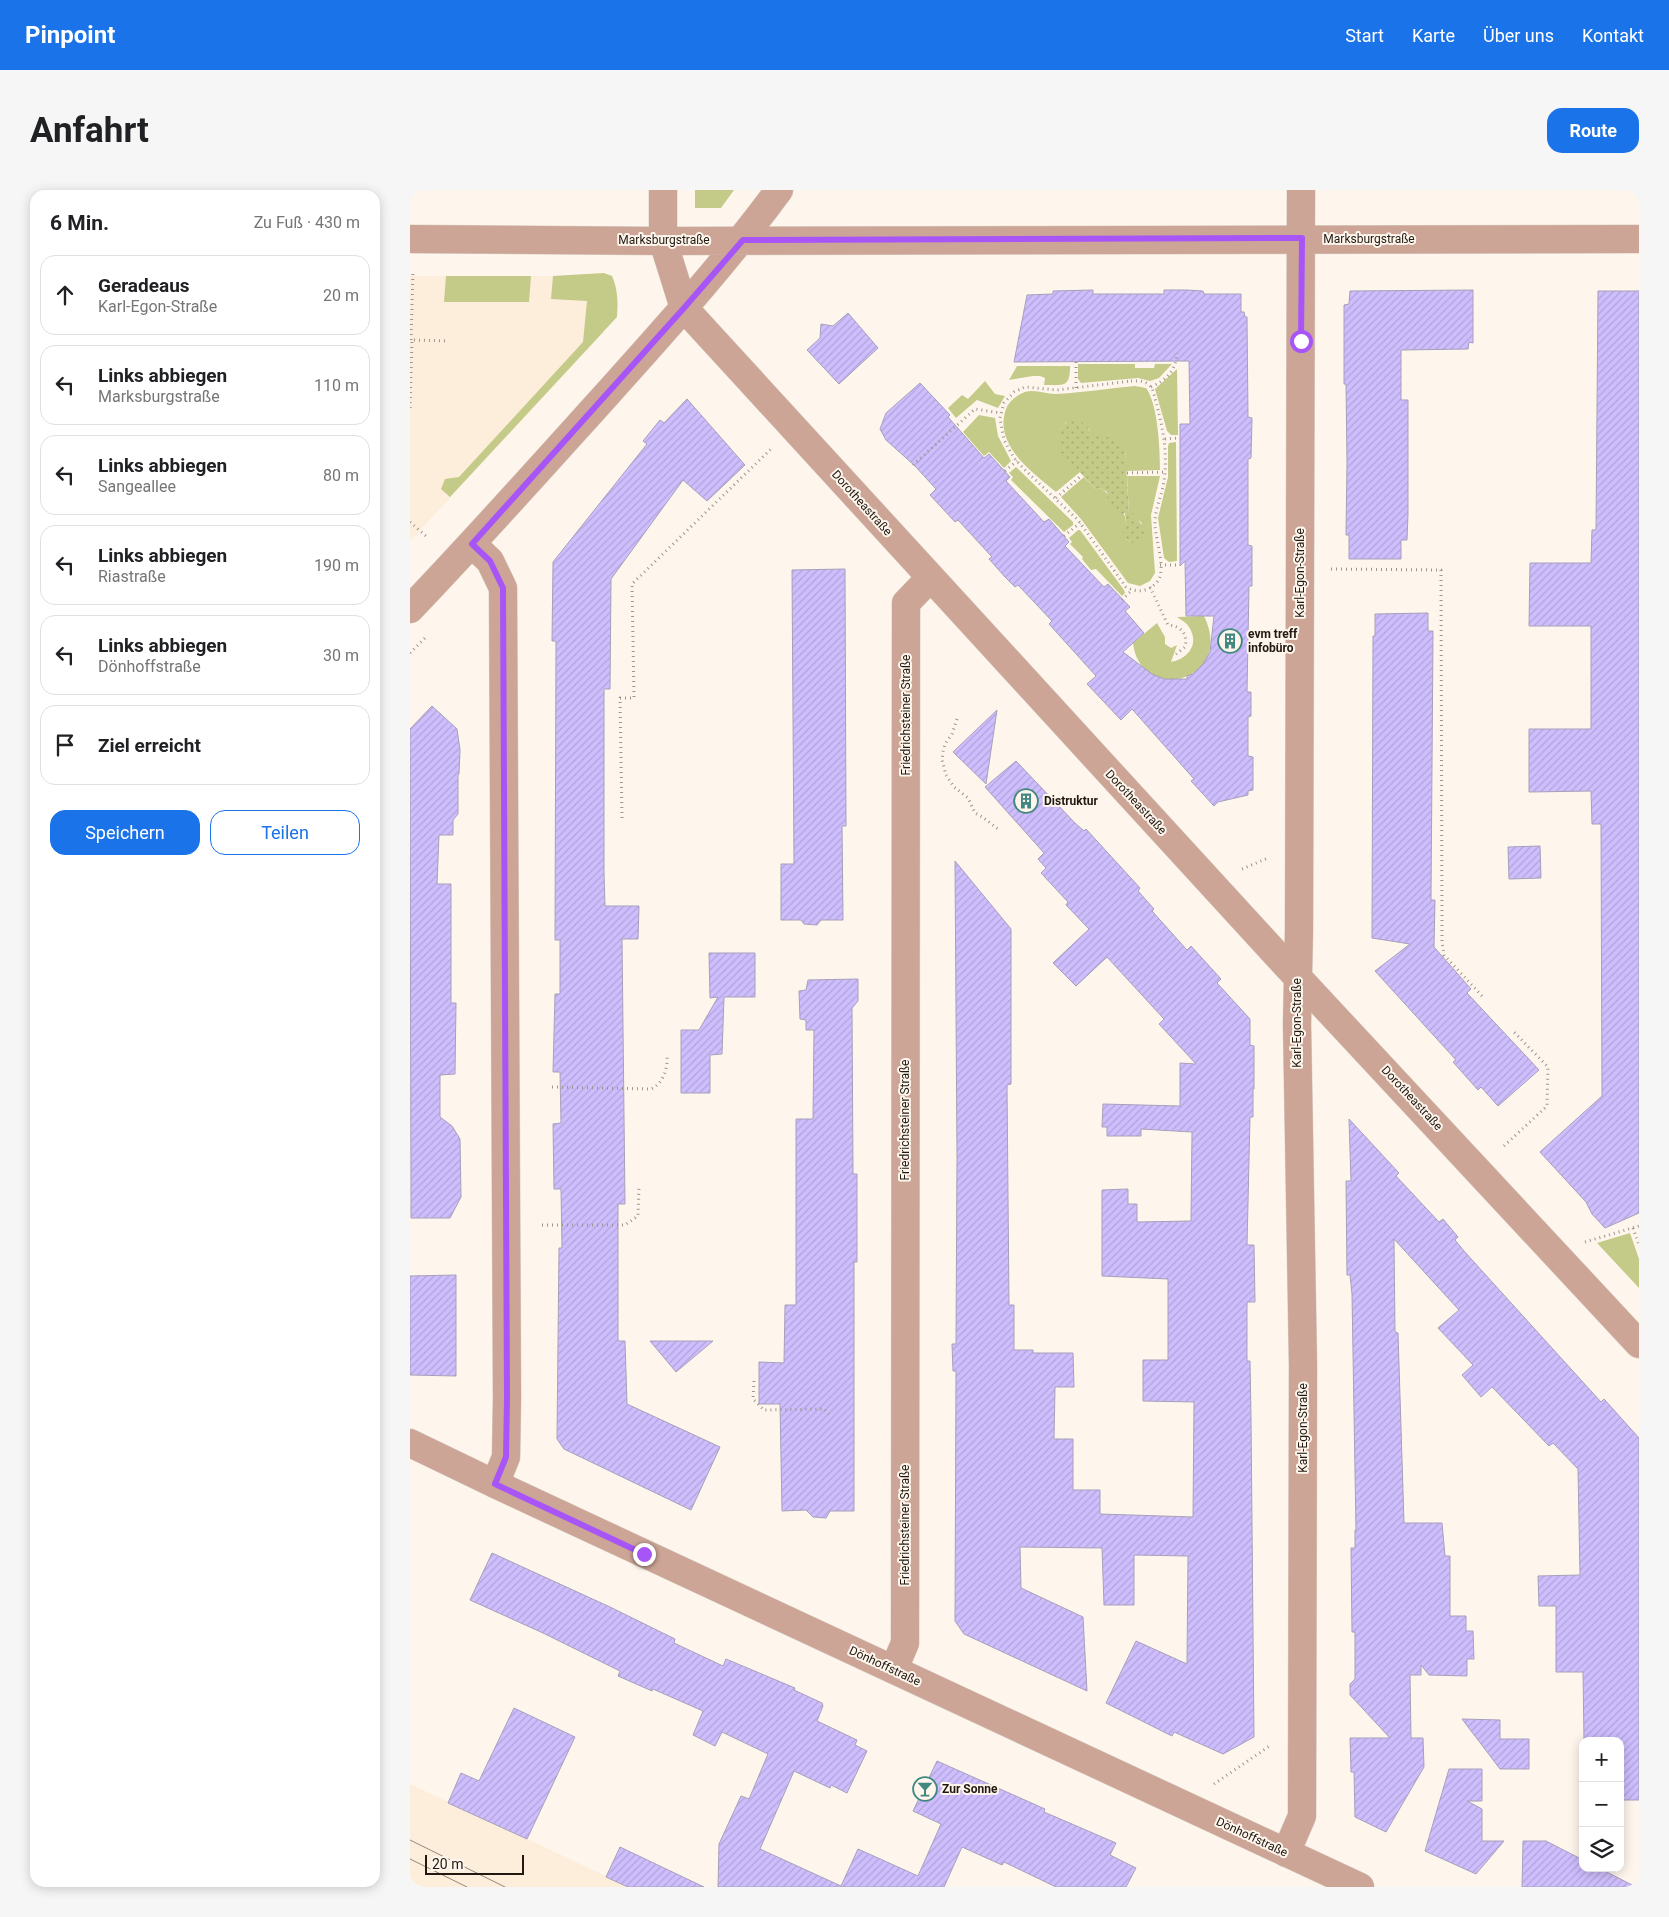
<!DOCTYPE html>
<html lang="de">
<meta charset="utf-8">
<style>
:root{--surface:#fff;--page:#f6f6f6;--text:#202124;--muted:#757577;--line:#e0e0e0;--accent:#1a73e8}
body{margin:0;font-family:Roboto,sans-serif;background:var(--page);color:var(--text)}
.controls{position:absolute;right:15px;bottom:15px;display:grid;overflow:hidden;border-radius:10px;box-shadow:0 2px 12px #0003}
.controls button{width:45px;height:45px;display:grid;place-items:center;padding:0;border:0;border-bottom:1px solid var(--line);background:var(--surface);color:var(--text);font:25px sans-serif}
.scale{position:absolute;left:15px;bottom:12px;width:99px;box-sizing:border-box;padding-left:5px;border:2px solid #211911;border-top:0;font-size:14px;line-height:18px;white-space:nowrap;color:#211911;-webkit-text-stroke:4px #fef6ec;paint-order:stroke}
.stop{position:absolute;width:15px;height:15px;margin:-11px;border:4px solid #a855f7;border-radius:50%;background:#fff}
.stop.end{background:#a855f7;border-color:#fff;box-shadow:0 1px 5px #0008}
.list{margin:0;padding:0;list-style:none}
h2{display:flex;justify-content:space-between;align-items:center;height:65px;margin:0;padding:0 20px;font-size:21px}
h2 small{font-size:16px;font-weight:400;color:var(--muted)}
.list li{display:grid;grid-template-columns:32px 1fr auto;gap:15px;align-items:center;box-sizing:border-box;height:80px;margin:0 10px 10px;padding:0 10px;border:1px solid var(--line);border-radius:15px}
.list b{display:block;font-size:19px;white-space:nowrap}
.list p{margin:0;font-size:16px;white-space:nowrap;color:var(--muted)}
.list em{font-size:16px;font-style:normal;color:var(--muted)}
.actions{display:flex;gap:10px;padding:15px 20px}
.actions a{flex:1;padding:11px 0;border:1px solid var(--accent);border-radius:15px;text-align:center;font-size:18px;color:var(--accent)}
.actions .main{background:var(--accent);color:#fff}
.icon{flex:none;width:28px;height:28px;fill:none;stroke:currentColor;stroke-width:2;stroke-linecap:round;stroke-linejoin:round}
.map{position:relative;flex:none;width:1229px;height:1697px;overflow:hidden;border-radius:15px}
header{display:flex;align-items:center;gap:30px;box-sizing:border-box;height:70px;padding:0 25px;background:var(--accent);color:#fff}
header strong{font-size:24px}
nav{display:flex;gap:28px;margin-inline-start:auto;font-size:18px}
.intro{display:flex;align-items:center;justify-content:space-between;box-sizing:border-box;height:120px;padding:0 30px}
h1{margin:0;font-size:35px}
.button{padding:12px 22px;border-radius:15px;background:var(--accent);color:#fff;font-size:18px;font-weight:700}
main{display:flex;gap:30px;padding:0 30px}
aside{flex:1;background:var(--surface);border-radius:15px;box-shadow:0 2px 12px #0003}
.map>svg:first-child{display:block}
</style>
<header>
<strong>Pinpoint</strong>
<nav><a>Start</a><a>Karte</a><a>Über uns</a><a>Kontakt</a></nav>
</header>
<div class="intro"><h1>Anfahrt</h1><a class="button">Route</a></div>
<main>
<aside>
<h2>6 Min.<small>Zu Fuß · 430 m</small></h2>
<ul class="list">
<li><svg class="icon" aria-label="ahead" viewBox="0 0 24 24"><path d="M12 20V5M6 11l6-6 6 6"/></svg><div><b>Geradeaus</b><p>Karl-Egon-Straße</p></div><em>20 m</em></li>
<li><svg class="icon" aria-label="left" viewBox="0 0 24 24"><path d="M17 20v-9H6M10 6l-5 5 5 5"/></svg><div><b>Links abbiegen</b><p>Marksburgstraße</p></div><em>110 m</em></li>
<li><svg class="icon" aria-label="left" viewBox="0 0 24 24"><path d="M17 20v-9H6M10 6l-5 5 5 5"/></svg><div><b>Links abbiegen</b><p>Sangeallee</p></div><em>80 m</em></li>
<li><svg class="icon" aria-label="left" viewBox="0 0 24 24"><path d="M17 20v-9H6M10 6l-5 5 5 5"/></svg><div><b>Links abbiegen</b><p>Riastraße</p></div><em>190 m</em></li>
<li><svg class="icon" aria-label="left" viewBox="0 0 24 24"><path d="M17 20v-9H6M10 6l-5 5 5 5"/></svg><div><b>Links abbiegen</b><p>Dönhoffstraße</p></div><em>30 m</em></li>
<li><svg class="icon" aria-label="arrive" viewBox="0 0 24 24"><path d="M6 21V4h12l-3 4 3 4H6"/></svg><div><b>Ziel erreicht</b></div></li>
</ul>
<div class="actions"><a class="main">Speichern</a><a>Teilen</a></div>
</aside>
<div class="map">
<svg width="1229" height="1697" viewBox="0 0 1229 1697">
<defs>
<pattern id="park-dots" width="8" height="8" patternUnits="userSpaceOnUse" patternTransform="scale(1.25)"><rect width="8" height="8" fill="#c4ca87"/><path d="M2 2h.1M6 6h.1" fill="none" stroke="#a8ad74" stroke-width="1.8" stroke-linecap="round"/></pattern>
<pattern id="building-hatch" width="6" height="6" patternUnits="userSpaceOnUse" patternTransform="scale(1.25)"><rect width="6" height="6" fill="#cfbefe"/><path d="M-1 1l2-2M0 6l6-6M5 7l2-2" fill="none" stroke="#b1a3d9"/></pattern>
</defs>
<rect width="100%" height="100%" fill="#fef6ec"/>
<path fill="#fdeddb" d="M 194,83 L 194,142 L 0,351 L 0,86 L 143,86 Z
M 0,1594 L 219,1697 L 0,1697 Z"/>
<path fill="#c4ca87" d="M 285,0 L 324,0 L 311,18 L 285,18 Z
M 194,83 L 202,86 C 208,100 208,112 207,127 L 40,307 L 31,299 L 35,289 L 49,287 L 173,152 L 177,111 L 141,109 L 143,86 Z
M 36,86 L 121,86 L 119,112 L 34,112 Z
M 668,174 L 725,174 L 725,178 L 744,178 L 745,174 L 762,174 L 749,188 L 740,191 L 728,188 L 671,193 L 668,189 Z
M 607,176 L 660,176 C 660,198 654,195 634,195 L 635,188 L 630,186 L 623,186 L 599,190 Z
M 767,179 L 768,245 L 761,245 L 757,241 L 745,199 Z
M 575,191 L 585,204 L 595,206 L 588,218 L 567,210 L 546,228 L 538,218 L 552,205 L 558,209 Z
M 725,196 L 736,198 C 748,214 750,260 750,280 L 716,281 L 715,256 L 680,244 L 679,239 L 656,232 L 650,240 L 654,258 L 651,262 L 670,282 L 646,302 C 623,283 583,255 596,219 C 599,211 607,205 615,202 C 625,199 636,204 645,204 C 672,203 699,198 725,196 Z
M 569,225 L 585,228 L 588,246 L 601,271 L 594,278 L 579,262 L 574,266 L 553,242 Z
M 766,252 L 767,371 L 759,372 L 754,368 L 748,328 L 758,287 L 758,256 L 759,253 Z
M 606,277 L 663,332 L 663,335 L 654,342 L 601,290 L 603,287 L 599,283 Z
M 717,286 L 750,286 L 741,325 L 745,383 L 740,391 L 730,396 L 718,393 L 671,329 L 651,307 L 674,287 L 686,299 L 690,298 C 696,301 697,304 701,309 C 717,326 717,324 715,348 L 721,353 L 732,333 L 728,330 L 725,330 L 719,324 Z
M 668,340 L 670,340 L 714,400 L 715,403 L 712,406 L 686,379 L 681,380 L 672,369 L 673,367 L 660,354 L 662,352 L 659,348 Z
M 794,426 C 826,492 730,515 723,453 L 747,433 L 755,447 L 755,454 L 761,458 L 767,455 L 761,472 C 778,469 790,454 779,437 C 776,432 771,430 767,427 Z
M 1220,1043 L 1229,1069 L 1229,1098 L 1187,1053 Z"/>
<path fill="url(#park-dots)" d="M 661,230 C 672,229 677,235 681,244 L 688,242 L 715,256 L 719,323 L 724,323 L 725,330 L 728,330 C 735,337 737,346 729,352 L 721,353 L 715,348 L 713,341 L 716,332 L 715,323 L 711,324 L 698,312 L 697,302 L 690,298 L 686,299 L 650,262 L 654,258 C 645,247 649,235 661,230 Z"/>
<path fill="url(#building-hatch)" stroke="#a6a0ba" d="M 683,100 L 683,104 L 754,104 L 754,100 L 777,100 L 793,101 L 794,104 L 831,104 L 831,122 L 834,122 L 835,127 L 837,127 L 838,227 L 842,228 L 841,268 L 838,269 L 838,355 L 842,356 L 842,396 L 839,396 L 837,502 L 841,502 L 841,526 L 838,527 L 838,566 L 843,567 L 843,600 L 838,601 L 838,605 L 808,612 L 804,616 L 781,591 L 784,589 L 722,519 L 711,530 L 677,494 L 686,486 L 639,434 L 642,431 L 608,395 L 605,397 L 595,387 L 579,369 L 582,367 L 548,330 L 545,332 L 520,305 L 526,299 L 505,276 L 476,250 L 470,239 L 476,223 L 510,193 L 540,225 L 538,227 L 574,268 L 579,264 L 600,287 L 596,291 L 634,332 L 639,329 L 659,352 L 655,356 L 694,397 L 698,394 L 720,417 L 715,421 L 734,443 L 713,462 L 742,484 L 754,489 L 777,489 L 777,486 L 783,484 L 793,474 L 800,462 L 804,426 L 776,426 L 775,371 L 770,376 L 770,234 L 780,234 L 779,171 L 604,172 L 617,105 L 643,104 L 643,101 Z
M 1063,100 L 1063,153 L 1059,152 L 1058,159 L 991,160 L 991,210 L 998,210 L 998,324 L 997,350 L 991,350 L 991,369 L 939,369 L 939,345 L 936,345 L 937,273 L 936,194 L 934,194 L 934,115 L 939,114 L 940,101 Z
M 1188,101 L 1229,101 L 1229,1023 L 1195,1038 L 1182,1024 L 1176,1012 L 1130,962 L 1192,906 L 1191,634 L 1182,634 L 1181,601 L 1119,602 L 1119,539 L 1181,539 L 1181,436 L 1119,436 L 1120,373 L 1181,373 L 1182,340 L 1186,340 Z
M 438,123 L 468,158 L 429,194 L 397,160 L 410,148 L 411,134 L 423,136 Z
M 277,209 L 335,275 L 297,311 L 273,290 L 201,389 L 200,499 L 194,499 L 194,683 L 195,716 L 229,716 L 228,749 L 212,749 L 215,1014 L 208,1014 L 208,1151 L 215,1151 L 217,1214 L 310,1257 L 281,1320 L 154,1259 L 147,1249 L 149,1058 L 152,1058 L 151,999 L 144,999 L 143,934 L 151,933 L 150,882 L 143,882 L 145,804 L 150,804 L 150,750 L 145,750 L 146,451 L 142,451 L 143,372 L 237,254 L 233,251 L 250,230 L 254,233 Z
M 435,379 L 436,636 L 432,636 L 433,730 L 411,730 L 407,735 L 394,734 L 391,730 L 371,730 L 371,674 L 384,674 L 382,380 Z
M 1018,423 L 1018,441 L 1023,441 L 1021,710 L 1025,710 L 1024,757 L 1061,799 L 1057,803 L 1129,880 L 1088,916 L 1071,897 L 1068,900 L 1043,872 L 1046,870 L 965,781 L 1000,754 L 962,748 L 963,446 L 965,446 L 965,424 Z
M 22,516 L 47,539 L 50,560 L 49,584 L 48,585 L 48,624 L 43,630 L 43,645 L 29,645 L 27,694 L 41,694 L 41,813 L 46,813 L 45,884 L 30,885 L 30,927 L 42,936 L 50,949 L 51,1007 L 40,1028 L 1,1028 L 0,539 Z
M 587,520 L 576,594 L 543,562 Z
M 606,571 L 665,633 L 674,641 L 676,639 L 730,698 L 728,701 L 744,719 L 742,721 L 777,760 L 781,756 L 811,789 L 807,793 L 840,829 L 840,855 L 844,856 L 844,899 L 843,899 L 843,927 L 840,927 L 837,1055 L 844,1055 L 845,1112 L 837,1112 L 837,1171 L 840,1171 L 841,1228 L 844,1547 L 813,1564 L 764,1542 L 762,1546 L 696,1513 L 726,1451 L 777,1474 L 778,1366 L 724,1365 L 724,1415 L 694,1415 L 692,1358 L 610,1357 L 611,1398 L 673,1427 L 677,1501 L 554,1444 L 545,1431 L 546,1181 L 543,1181 L 542,1154 L 546,1154 L 547,966 L 545,671 L 601,739 L 601,894 L 597,895 L 599,1115 L 604,1115 L 604,1160 L 623,1160 L 623,1163 L 663,1163 L 664,1197 L 645,1197 L 644,1249 L 663,1249 L 663,1300 L 690,1300 L 690,1324 L 783,1327 L 784,1212 L 733,1211 L 733,1170 L 758,1170 L 758,1089 L 692,1086 L 692,1000 L 718,999 L 718,1014 L 727,1014 L 727,1032 L 781,1031 L 782,942 L 731,939 L 731,946 L 697,946 L 697,937 L 692,937 L 693,914 L 770,916 L 770,873 L 786,874 L 749,834 L 754,829 L 697,767 L 666,796 L 643,773 L 679,739 L 656,715 L 658,712 L 631,683 L 636,678 L 628,669 L 634,663 L 575,597 Z
M 1130,656 L 1131,688 L 1099,689 L 1098,657 Z
M 299,763 L 345,763 L 345,807 L 314,807 L 312,864 L 300,865 L 300,903 L 271,903 L 271,840 L 289,840 L 308,807 L 300,808 Z
M 448,789 L 448,811 L 442,818 L 443,984 L 447,984 L 447,1072 L 444,1072 L 444,1321 L 420,1321 L 416,1328 L 403,1327 L 396,1320 L 372,1321 L 370,1214 L 349,1214 L 349,1172 L 374,1173 L 375,1115 L 386,1115 L 386,929 L 403,929 L 404,840 L 396,840 L 396,830 L 390,829 L 389,801 L 396,800 L 398,790 Z
M 939,929 L 989,983 L 986,986 L 1029,1032 L 1033,1029 L 1048,1047 L 1045,1050 L 1054,1061 L 1151,1168 L 1191,1212 L 1194,1209 L 1229,1248 L 1229,1610 L 1210,1610 L 1210,1551 L 1174,1551 L 1173,1482 L 1146,1482 L 1146,1416 L 1129,1416 L 1128,1386 L 1170,1385 L 1168,1279 L 1143,1253 L 1139,1256 L 1082,1197 L 1071,1207 L 1052,1185 L 1063,1175 L 1028,1138 L 1049,1120 L 984,1049 L 985,1142 L 988,1143 L 994,1333 L 1032,1333 L 1035,1366 L 1040,1366 L 1040,1426 L 1056,1426 L 1056,1441 L 1063,1441 L 1064,1469 L 1057,1469 L 1057,1486 L 1019,1485 L 1011,1475 L 1011,1485 L 1000,1485 L 1001,1548 L 1013,1548 L 1014,1577 L 976,1642 L 945,1627 L 944,1582 L 941,1582 L 940,1548 L 980,1548 L 940,1505 L 940,1494 L 945,1489 L 945,1442 L 942,1442 L 941,1358 L 945,1358 L 945,1340 L 946,1340 L 942,1104 L 940,1085 L 937,1085 L 936,991 L 941,991 Z
M 46,1085 L 46,1186 L 0,1185 L 0,1086 Z
M 240,1151 L 303,1151 L 266,1182 Z
M 82,1363 L 200,1417 L 265,1449 L 264,1453 L 313,1476 L 316,1469 L 385,1498 L 384,1500 L 412,1513 L 413,1516 L 407,1531 L 447,1550 L 445,1555 L 457,1561 L 437,1603 L 421,1595 L 420,1598 L 384,1581 L 350,1659 L 431,1696 L 448,1659 L 508,1686 L 531,1634 L 503,1621 L 527,1571 L 635,1619 L 634,1622 L 706,1653 L 700,1665 L 726,1678 L 716,1697 L 646,1697 L 594,1672 L 592,1675 L 552,1657 L 534,1697 L 308,1697 L 309,1654 L 331,1606 L 339,1609 L 358,1564 L 312,1542 L 305,1556 L 283,1545 L 293,1521 L 243,1499 L 242,1501 L 208,1486 L 210,1481 L 133,1443 L 60,1410 Z
M 104,1518 L 165,1547 L 117,1649 L 38,1613 L 51,1583 L 69,1591 Z
M 1052,1529 L 1090,1530 L 1090,1549 L 1119,1549 L 1119,1579 L 1090,1579 Z
M 1039,1579 L 1072,1579 L 1072,1611 L 1057,1611 L 1072,1619 L 1072,1651 L 1094,1651 L 1066,1684 L 1015,1661 Z
M 1113,1651 L 1136,1651 L 1173,1670 L 1173,1678 L 1189,1678 L 1226,1697 L 1112,1697 Z
M 210,1657 L 294,1697 L 218,1697 L 196,1687 Z"/>
<g fill="none" stroke-linecap="round" stroke-linejoin="round">
<g stroke="#dbd3c9" stroke-width="29">
<path id="minor" d="M 253,0 L 253,51 L 274,118 L 865,763 L 1229,1154
M 0,49 L 253,51 L 1229,49
M 62,354 L 80,371 L 93,398 L 97,1208 L 96,1267 L 85,1294
M 0,419 C 68,348 133,275 199,202 C 258,136 317,71 369,0
M 0,1253 L 85,1294 L 950,1697
M 484,1479 L 495,1453 L 496,413 L 520,388
M 876,1663 L 892,1626 L 893,1175 L 887,834 L 889,740 L 891,0"/>
</g>
<path stroke="#9e968d" stroke-width="3" stroke-dasharray="1 4" stroke-linecap="butt" d="M 1,150 L 3,80
M 666,172 L 666,198
M 721,191 C 727,191 734,190 739,195 C 744,199 744,206 746,212 C 753,238 758,264 754,291 C 752,306 744,320 745,336 C 746,350 755,376 749,389 C 742,401 728,404 716,397 L 668,330 L 616,281 L 604,268 L 594,250 L 590,228 L 594,213 L 604,202 L 615,197 L 647,200 Z
M 741,197 C 757,190 766,180 767,163
M 0,218 L 2,150 L 39,151
M 755,249 L 770,248
M 503,275 L 565,219 L 591,223
M 595,281 L 607,271
M 717,283 L 754,282
M 646,308 L 672,285
M 0,332 L 17,347
M 654,346 L 670,333
M 750,375 L 770,375
M 921,379 L 1031,380 L 1032,752 L 1034,765 L 1073,807
M 740,397 L 758,435 C 771,436 778,444 775,457 L 765,465
M 712,410 L 722,400
M 0,463 L 17,446
M 547,529 L 542,544 L 535,554 L 533,562 L 532,570 L 536,585 L 544,597 L 558,608 L 565,623 L 574,628 L 589,640
M 212,628 L 210,508 L 224,508 L 222,394 L 361,259
M 832,679 L 858,668
M 142,897 L 241,899 C 253,894 258,878 257,866
M 1094,956 L 1137,916 L 1138,877 L 1103,841
M 132,1035 L 215,1035 L 228,1026 L 229,997
M 1223,1038 L 1229,1055
M 1175,1052 L 1229,1036
M 344,1191 L 343,1209 L 354,1220 L 414,1219 L 419,1224
M 804,1594 L 861,1555"/>
<use href="#minor" stroke="#cca597" stroke-width="28"/>
<path stroke="#918980" stroke-width="1" d="M 0,1650 L 95,1697
M 0,1669 L 57,1697"/>
</g>
<g fill="none" stroke-linecap="round" stroke-linejoin="round">
<path stroke="#a855f7" stroke-width="6" d="M 234,1364 L 85,1294 L 96,1267 L 97,1208 L 93,398 L 80,371 L 62,354 L 274,118 L 333,50 L 892,48 L 891,151"/>
</g>
<defs>
<g id="building-ring" transform="scale(1.25)"><circle r="9.5" fill="#fef6ec" stroke="#418880" stroke-width="1.5"/><path d="M-4-6H4V6H1V3H-1V6H-4ZM-2.5-4.3h1.7v1.8h-1.7ZM.8-4.3h1.7v1.8H.8ZM-2.5-1h1.7V.8h-1.7ZM.8-1h1.7V.8H.8Z" fill="#418880"/></g>
<g id="bar-ring" transform="scale(1.25)"><circle r="9.5" fill="#fef6ec" stroke="#418880" stroke-width="1.5"/><path d="M-6-5H6L.8 .8V4.5H3.5V6h-7V4.5H-.8V.8Z" fill="#418880"/></g>
</defs>
<g fill-rule="evenodd">
<use href="#building-ring" x="820" y="451"/>
<use href="#building-ring" x="616" y="611"/>
<use href="#bar-ring" x="515" y="1599"/>
</g>
<g text-anchor="middle" dominant-baseline="central" stroke-width="4" stroke-linejoin="round" paint-order="stroke">
<g font-size="12" fill="#211911" stroke="#fef6ec">
<text x="959" y="49">Marksburgstraße</text>
<text x="254" y="50">Marksburgstraße</text>
<text transform="translate(452 313) rotate(48)">Dorotheastraße</text>
<text transform="translate(890 383) rotate(-90)">Karl-Egon-Straße</text>
<text transform="translate(496 525) rotate(-90)">Friedrichsteiner Straße</text>
<text transform="translate(726 612) rotate(47)">Dorotheastraße</text>
<text transform="translate(887 833) rotate(-90)">Karl-Egon-Straße</text>
<text transform="translate(1002 908) rotate(47)">Dorotheastraße</text>
<text transform="translate(495 930) rotate(-90)">Friedrichsteiner Straße</text>
<text transform="translate(893 1238) rotate(-90)">Karl-Egon-Straße</text>
<text transform="translate(495 1335) rotate(-90)">Friedrichsteiner Straße</text>
<text transform="translate(475 1476) rotate(25)">Dönhoffstraße</text>
<text transform="translate(842 1647) rotate(25)">Dönhoffstraße</text>
</g>
<g font-size="12" font-weight="bold" fill="#211911" stroke="#fef6ec" text-anchor="start">
<text x="838" y="444">evm treff<tspan x="838" dy="14">infobüro</tspan></text>
<text x="634" y="611">Distruktur</text>
<text x="532" y="1599">Zur Sonne</text>
</g>
</g>
</svg>
<div class="controls">
<button>+</button>
<button>−</button>
<button><svg class="icon" aria-label="layers" viewBox="0 0 24 24"><path d="M12 4l9 5-9 5-9-5zM3 14l9 5 9-5"/></svg></button>
</div>
<div class="scale">20 m</div>
<div class="stop" style="left:891px;top:151px"></div>
<div class="stop end" style="left:234px;top:1364px"></div>
</div>
</main>
